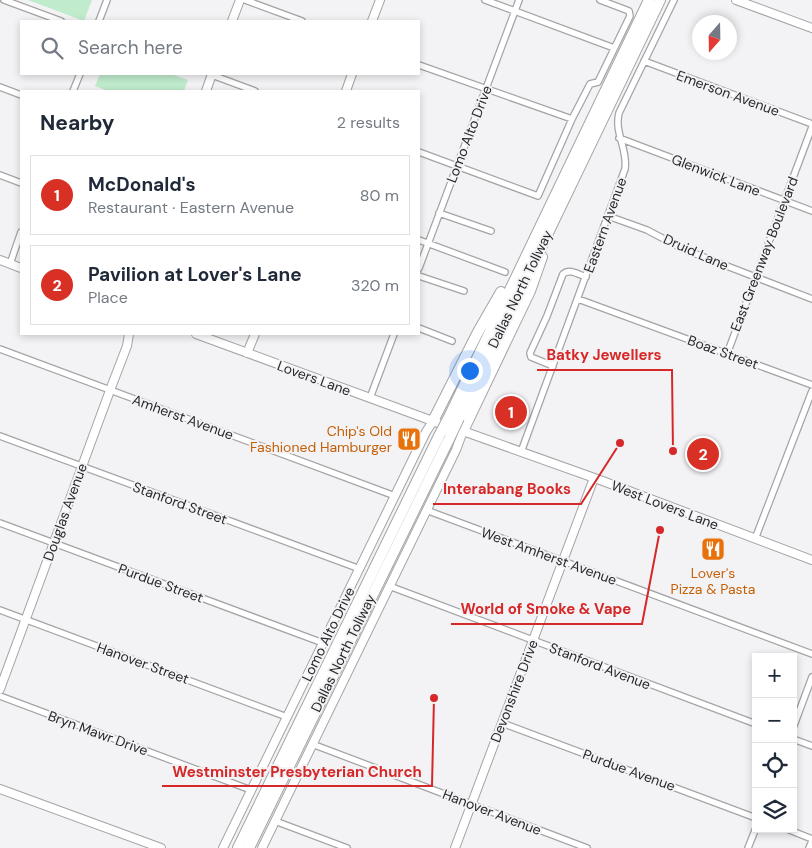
<!DOCTYPE html>
<meta charset="utf-8">
<style>
:root{--surface:#fff;--page:#f6f6f7;--text:#1f2937;--muted:#747a83;--line:#e0e1e3;--accent:#d93025}
body{margin:0;font-family:"DM Sans",sans-serif;background:var(--page);color:var(--text)}
.controls{position:absolute;right:15px;bottom:15px;display:grid;overflow:hidden;border-radius:0px;box-shadow:0 2px 8px #0003}
.controls button{width:45px;height:45px;display:grid;place-items:center;padding:0;border:0;border-bottom:1px solid var(--line);background:var(--surface);color:var(--text);font:25px sans-serif}
.compass{position:absolute;left:692px;top:15px;width:45px;height:45px;border-radius:50%;background:var(--surface);box-shadow:0 2px 8px #0003;rotate:200deg}
.you{position:absolute;left:469px;top:370px;width:18px;height:18px;margin:-12px;border:4px solid #fff;border-radius:50%;background:#1a73e8;box-shadow:0 0 0 8px #1a73e833}
.badge{display:grid;place-items:center;width:32px;height:32px;border-radius:50%;background:var(--accent);color:#fff;font-size:16px;font-weight:700}
.pin{position:absolute;translate:-50% -50%;border:2px solid #fff;box-shadow:0 1px 5px #0006}
.list{margin:0;padding:0;list-style:none}
h2{display:flex;justify-content:space-between;align-items:center;height:65px;margin:0;padding:0 20px;font-size:21px}
h2 small{font-size:16px;font-weight:400;color:var(--muted)}
.list li{display:grid;grid-template-columns:32px 1fr auto;gap:15px;align-items:center;box-sizing:border-box;height:80px;margin:0 10px 10px;padding:0 10px;border:1px solid var(--line);border-radius:0px}
.list b{display:block;font-size:19px;white-space:nowrap}
.list p{margin:0;font-size:16px;white-space:nowrap;color:var(--muted)}
.list em{font-size:16px;font-style:normal;color:var(--muted)}
.icon{flex:none;width:28px;height:28px;fill:none;stroke:currentColor;stroke-width:2;stroke-linecap:round;stroke-linejoin:round}
.map{position:relative;flex:none;width:812px;height:848px;overflow:hidden}
.search{position:absolute;background:var(--surface);box-shadow:0 2px 8px #0003;left:20px;top:20px;width:400px;height:55px;display:flex;align-items:center;gap:12px;box-sizing:border-box;padding:0 18px;border-radius:0px;color:var(--muted);font-size:19px}
.panel{position:absolute;background:var(--surface);box-shadow:0 2px 8px #0003;left:20px;top:90px;width:400px;height:245px;border-radius:0px}
.map>svg:first-child{display:block}
</style>
<div class="map">
<svg width="812" height="848" viewBox="0 0 812 848">
<rect width="100%" height="100%" fill="#f3f3f6"/>
<path fill="#c0ebcd" d="M 28,0 L 92,0 L 84,21 Z
M 100,74 L 171,74 L 188,80 L 184,91 L 108,91 L 95,86 Z"/>
<g fill="none" stroke-linecap="round" stroke-linejoin="round">
<g stroke="#a4a3a6" stroke-width="8">
<path id="street" d="M 4,0 L 61,21
M 245,0 L 302,21
M 485,0 L 614,48
M 99,21 L 107,0
M 644,61 L 812,124
M 419,65 L 572,119
M 212,75 L 255,91
M 0,87 L 21,95
M 73,91 L 80,74
M 619,138 L 812,211
M 419,152 L 538,196 L 572,119 L 590,84 L 598,82 L 630,16 L 629,11 L 600,0
M 0,175 L 21,183
M 439,213 L 491,231
M 608,216 L 647,230 L 683,249 L 812,299
M 419,240 L 505,272
M 10,264 L 21,232
M 419,268 L 519,0
M 419,276 L 464,291
M 578,299 L 812,385
M 419,328 L 452,341
M 0,349 L 395,496
M 727,354 L 812,127
M 553,366 L 531,357 L 530,353 L 547,316 L 563,274 C 570,268 579,275 586,277
M 370,398 L 394,334
M 0,436 L 360,569
M 521,452 L 625,169 C 628,149 614,133 619,113 L 674,0
M 426,510 L 812,654
M 0,523 L 323,643
M 755,539 L 812,391
M 389,586 L 756,724
M 0,610 L 287,717
M 0,696 L 251,790
M 502,723 L 756,818
M 793,728 L 812,677
M 793,739 L 812,746
M 312,744 L 587,848
M 275,821 L 347,848
M 787,829 L 812,839
M 748,848 L 756,828
M 809,848 L 812,841"/>
</g>
<g stroke="#a4a3a6" stroke-width="10">
<path id="secondary" d="M 736,0 L 812,28
M 232,21 L 240,0
M 372,21 L 380,0
M 206,91 L 212,74
M 346,91 L 352,74
M 0,260 L 21,268
M 196,334 L 449,427
M 247,353 L 255,334
M 460,430 L 600,480 L 812,560
M 0,689 L 112,385 L 127,346 L 129,334
M 0,789 L 161,848
M 223,848 L 426,432 L 433,421
M 262,848 L 456,450 L 463,431
M 455,848 L 594,478"/>
</g>
<g stroke="#a4a3a6" stroke-width="12">
<path id="highway" d="M 450,415 L 649,0
M 459,418 L 660,0
M 433,421 L 478,332 L 501,292
M 463,431 L 530,291 L 542,257
M 238,848 L 439,436
M 249,848 L 449,439"/>
</g>
<use href="#street" stroke="#fff" stroke-width="5.5"/>
<use href="#secondary" stroke="#fff" stroke-width="8"/>
<use href="#highway" stroke="#fff" stroke-width="10"/>
<g stroke="#a4a3a6" stroke-width="12" stroke-linecap="butt">
<path id="highway-bridge" d="M 439,436 L 450,415
M 449,439 L 459,418"/>
</g>
<use href="#highway-bridge" stroke="#fff" stroke-width="10"/>
</g>
<defs>
<g id="restaurant-square" transform="scale(1.25)"><rect x="-9" y="-9" width="18" height="18" rx="4" fill="#e8710a" stroke="#f3f3f6"/><path d="M-5-6h1v4h1v-4h1v4h1v-4h1v5L-1.5 .5V6h-2V.5L-5-1ZM5-6V6H3V1.5H1.5Q1.5-4 5-6Z" fill="#fff"/></g>
</defs>
<g fill-rule="evenodd">
<use href="#restaurant-square" x="409" y="439"/>
<use href="#restaurant-square" x="713" y="549"/>
</g>
<g text-anchor="middle" dominant-baseline="central" stroke-width="4" stroke-linejoin="round" paint-order="stroke">
<g font-size="14" fill="#282829" stroke="#f3f3f6">
<text transform="translate(728 93) rotate(20)">Emerson Avenue</text>
<text transform="translate(469 134) rotate(-69)">Lomo Alto Drive</text>
<text transform="translate(716 175) rotate(21)">Glenwick Lane</text>
<text transform="translate(605 225) rotate(-70)">Eastern Avenue</text>
<text transform="translate(696 252) rotate(24)">Druid Lane</text>
<text transform="translate(764 254) rotate(-69)">East Greenway Boulevard</text>
<text transform="translate(520 289) rotate(-64)">Dallas North Tollway</text>
<text transform="translate(723 352) rotate(20)">Boaz Street</text>
<text transform="translate(314 378) rotate(20)">Lovers Lane</text>
<text transform="translate(183 417) rotate(20)">Amherst Avenue</text>
<text transform="translate(180 503) rotate(20)">Stanford Street</text>
<text transform="translate(665 505) rotate(21)">West Lovers Lane</text>
<text transform="translate(65 512) rotate(-70)">Douglas Avenue</text>
<text transform="translate(549 556) rotate(20)">West Amherst Avenue</text>
<text transform="translate(161 583) rotate(20)">Purdue Street</text>
<text transform="translate(328 634) rotate(-64)">Lomo Alto Drive</text>
<text transform="translate(343 653) rotate(-64)">Dallas North Tollway</text>
<text transform="translate(143 663) rotate(20)">Hanover Street</text>
<text transform="translate(600 666) rotate(21)">Stanford Avenue</text>
<text transform="translate(514 691) rotate(-69)">Devonshire Drive</text>
<text transform="translate(98 733) rotate(20)">Bryn Mawr Drive</text>
<text transform="translate(629 770) rotate(20)">Purdue Avenue</text>
<text transform="translate(492 812) rotate(21)">Hanover Avenue</text>
</g>
<g font-size="14" fill="#c56008" stroke="#f3f3f6" text-anchor="end">
<text x="392" y="431">Chip's Old<tspan x="392" dy="16">Fashioned Hamburger</tspan></text>
<text x="713" y="573" text-anchor="middle">Lover's<tspan x="713" dy="16">Pizza &amp; Pasta</tspan></text>
</g>
</g>
<path fill="none" stroke="#d62828" stroke-width="2" d="M673 451L672 370H537M620 443L581 504H433M660 530L642 624H451M434 698L432 786H162"/>
<g fill="#d62828" stroke="#f3f3f6" stroke-width="2">
<circle cx="673" cy="451" r="5"/>
<circle cx="620" cy="443" r="5"/>
<circle cx="660" cy="530" r="5"/>
<circle cx="434" cy="698" r="5"/>
</g>
<g font-size="15" text-anchor="middle" font-weight="bold" fill="#d62828" stroke="#f3f3f6" stroke-width="4" stroke-linejoin="round" paint-order="stroke">
<text x="604" y="360">Batky Jewellers</text>
<text x="507" y="494">Interabang Books</text>
<text x="546" y="614">World of Smoke &amp; Vape</text>
<text x="297" y="777">Westminster Presbyterian Church</text>
</g>
</svg>
<div class="controls">
<button>+</button>
<button>−</button>
<button><svg class="icon" aria-label="locate" viewBox="0 0 24 24"><circle cx="12" cy="12" r="6"/><path d="M12 2v4M12 18v4M2 12h4M18 12h4"/></svg></button>
<button><svg class="icon" aria-label="layers" viewBox="0 0 24 24"><path d="M12 4l9 5-9 5-9-5zM3 14l9 5 9-5"/></svg></button>
</div>
<svg class="compass" viewBox="-18 -18 36 36"><path d="M0-13l5 13h-10z" fill="#e53935"/><path d="M0 13l5-13h-10z" fill="#747a83"/></svg>
<div class="you"></div>
<div class="pin badge" style="left:511px;top:412px">1</div>
<div class="pin badge" style="left:703px;top:454px">2</div>
<div class="search"><svg class="icon" aria-label="search" viewBox="0 0 24 24"><circle cx="10" cy="10" r="6"/><path d="M15 15l6 6"/></svg>Search here</div>
<section class="panel">
<h2>Nearby<small>2 results</small></h2>
<ul class="list">
<li><span class="badge">1</span><div><b>McDonald's</b><p>Restaurant · Eastern Avenue</p></div><em>80 m</em></li>
<li><span class="badge">2</span><div><b>Pavilion at Lover's Lane</b><p>Place</p></div><em>320 m</em></li>
</ul>
</section>
</div>
